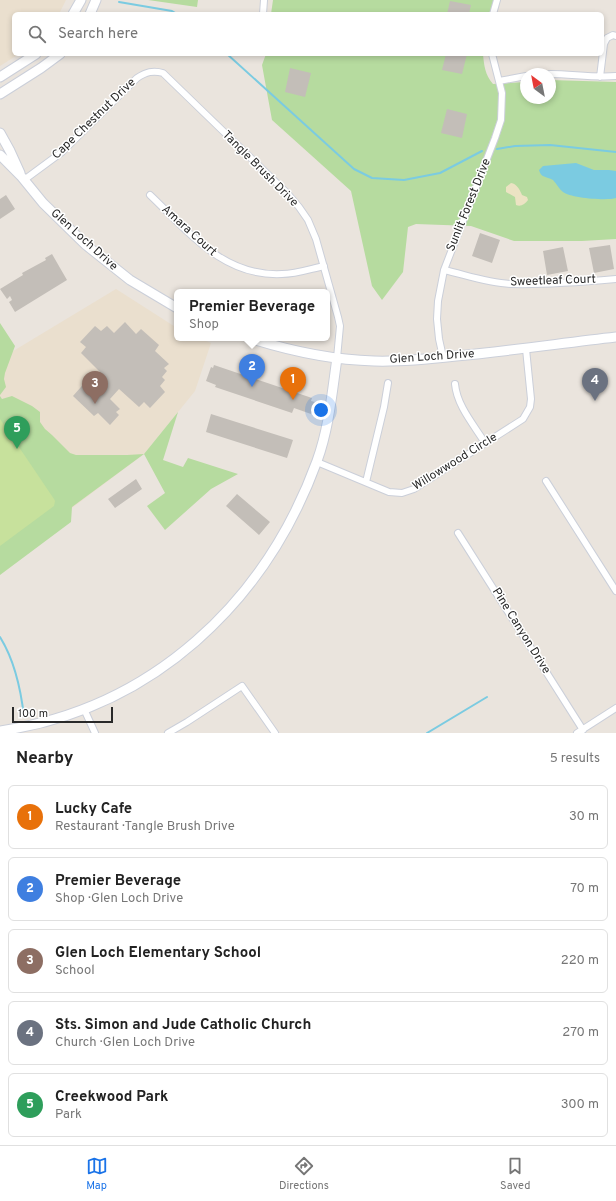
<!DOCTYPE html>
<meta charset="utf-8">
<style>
:root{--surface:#fff;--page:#f6f6f6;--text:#222;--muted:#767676;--line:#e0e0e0;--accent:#1a73e8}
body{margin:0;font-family:Overpass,sans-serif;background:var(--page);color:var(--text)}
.compass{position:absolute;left:520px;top:68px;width:36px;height:36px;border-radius:50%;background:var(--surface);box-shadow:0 2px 6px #0003;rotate:328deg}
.scale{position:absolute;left:12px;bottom:10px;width:101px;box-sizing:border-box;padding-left:4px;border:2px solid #292929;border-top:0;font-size:11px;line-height:14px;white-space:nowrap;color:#292929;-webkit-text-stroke:3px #fff;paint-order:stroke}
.you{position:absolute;left:321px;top:410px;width:14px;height:14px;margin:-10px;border:3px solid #fff;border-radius:50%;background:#1a73e8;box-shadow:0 0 0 6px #1a73e833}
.badge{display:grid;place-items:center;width:26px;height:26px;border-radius:50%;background:var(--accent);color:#fff;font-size:13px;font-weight:700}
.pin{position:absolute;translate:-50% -33px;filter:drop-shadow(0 1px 2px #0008)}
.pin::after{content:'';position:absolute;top:21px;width:14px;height:12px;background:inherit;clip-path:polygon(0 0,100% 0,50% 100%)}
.popup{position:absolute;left:174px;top:289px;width:156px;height:52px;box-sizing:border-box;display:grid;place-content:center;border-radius:6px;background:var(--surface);filter:drop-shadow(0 1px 3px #0005);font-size:13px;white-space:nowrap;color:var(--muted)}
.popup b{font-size:15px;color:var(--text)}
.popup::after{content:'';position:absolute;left:50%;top:100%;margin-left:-8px;border:8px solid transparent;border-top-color:var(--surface)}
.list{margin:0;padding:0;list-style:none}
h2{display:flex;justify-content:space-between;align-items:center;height:52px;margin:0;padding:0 16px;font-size:17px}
h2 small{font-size:13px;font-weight:400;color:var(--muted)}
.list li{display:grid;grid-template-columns:26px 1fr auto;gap:12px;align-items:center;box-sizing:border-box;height:64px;margin:0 8px 8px;padding:0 8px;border:1px solid var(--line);border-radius:6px}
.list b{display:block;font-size:15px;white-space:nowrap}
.list p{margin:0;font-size:13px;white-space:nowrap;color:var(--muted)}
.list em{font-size:13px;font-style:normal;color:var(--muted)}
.icon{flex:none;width:22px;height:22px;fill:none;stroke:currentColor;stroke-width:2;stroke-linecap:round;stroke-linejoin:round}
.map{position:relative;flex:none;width:616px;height:733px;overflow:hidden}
.search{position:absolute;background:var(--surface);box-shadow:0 2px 6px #0003;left:12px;right:12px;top:12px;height:44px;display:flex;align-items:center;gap:10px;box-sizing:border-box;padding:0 14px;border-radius:6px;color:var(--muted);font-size:15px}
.sheet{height:412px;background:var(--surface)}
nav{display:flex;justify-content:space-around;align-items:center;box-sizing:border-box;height:56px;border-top:1px solid var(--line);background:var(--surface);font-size:11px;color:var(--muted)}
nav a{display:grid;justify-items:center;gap:2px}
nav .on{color:var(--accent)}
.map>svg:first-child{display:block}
</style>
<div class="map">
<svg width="616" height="733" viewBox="0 0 616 733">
<rect width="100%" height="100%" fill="#eae4dd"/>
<path fill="#eadfce" d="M 0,0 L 66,0 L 59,14 L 14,14 L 14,54 L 19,54 L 0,66 Z
M 116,289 L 177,328 L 177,338 L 199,338 L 211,343 L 195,391 L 144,454 L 72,508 L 0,396 L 0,359 Z"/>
<path fill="#b6db9f" d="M 148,0 L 198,0 L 197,7 Z
M 273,0 L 494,0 L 489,14 L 271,14 Z
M 266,54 L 483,54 C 484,65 485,75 493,84 L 526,82 L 526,98 L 550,98 L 550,80 L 616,82 L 616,239 L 582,241 L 514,241 L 471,226 L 416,224 L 408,227 L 403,272 L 382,300 L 372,286 L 351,191 L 272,120 L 262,65 Z
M 0,323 L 15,346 L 5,373 L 4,379 L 6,387 L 0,395 Z
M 0,396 L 2,399 L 12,396 L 32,406 L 40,412 L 40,422 L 45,429 L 52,435 L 70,453 L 76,455 L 127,455 L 144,454 L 178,412 L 163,460 L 183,467 L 188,458 L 238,474 L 211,489 L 165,530 L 147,506 L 165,493 L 144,454 L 72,507 L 71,522 L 0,575 Z"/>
<path fill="#ece3c3" d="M 511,183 C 517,184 520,190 522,195 L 527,197 L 528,200 C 525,204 521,207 516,205 L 515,197 L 506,192 L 506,187 Z"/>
<path fill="#c7e19c" d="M 0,419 L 54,499 L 55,501 L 54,506 L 0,546 Z"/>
<path fill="#7bcbe1" d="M 576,163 L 594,170 L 609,170 L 616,171 L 616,198 C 607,201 570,198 563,192 C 559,189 557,184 553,180 C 546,176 541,178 539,170 L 543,166 Z"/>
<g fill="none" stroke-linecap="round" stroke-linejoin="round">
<path stroke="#7bcbe1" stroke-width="2" d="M 119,2 L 172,11 L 177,14
M 227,54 L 354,169 L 372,178 L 404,180 L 440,173 L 482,151
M 497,149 L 515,146 L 550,145 L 616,152
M 0,637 C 15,661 21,690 24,717
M 427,733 L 487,697"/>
</g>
<path fill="#c3beb8" d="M 450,1 L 471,5 L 469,14 L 447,14 Z
M 446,54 L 467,54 L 462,74 L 442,70 Z
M 290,68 L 311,73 L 305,97 L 285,92 Z
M 447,109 L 467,114 L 462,138 L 441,133 Z
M 6,195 L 15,209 L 0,219 L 0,199 Z
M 480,233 L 500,240 L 492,263 L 472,256 Z
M 610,245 L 614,269 L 594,273 L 589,248 Z
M 563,247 L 568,271 L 547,275 L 543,251 Z
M 52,254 L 67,280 L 15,312 L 9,302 L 12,300 L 10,296 L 7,299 L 0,289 L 23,275 L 22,273 L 46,260 L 45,258 Z
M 125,322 L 136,334 L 141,329 L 159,345 L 155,351 L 169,364 L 164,368 L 167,371 L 162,377 L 165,380 L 160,386 L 165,392 L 150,408 L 144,402 L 139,407 L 119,389 L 110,399 L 120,409 L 116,412 L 119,415 L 110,425 L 98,413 L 94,416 L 73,396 L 88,379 L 91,382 L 100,372 L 81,353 L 86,347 L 80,342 L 95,326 L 101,331 L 107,326 L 114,333 Z
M 214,365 L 312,398 L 311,401 L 315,402 L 311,414 L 294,408 L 292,413 L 215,387 L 216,385 L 206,381 L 211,367 L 213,368 Z
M 211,414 L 293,440 L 287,458 L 206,432 Z
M 136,479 L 142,489 L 115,508 L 108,499 Z
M 237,494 L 270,522 L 259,535 L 226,506 Z"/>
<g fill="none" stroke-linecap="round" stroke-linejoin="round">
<g stroke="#cbcfd9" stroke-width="8">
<path id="street" d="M 263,14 L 264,0
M 493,14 L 497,0
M 550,74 C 572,74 594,78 616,76
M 600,77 L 604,44 L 607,38 L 613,35 L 616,36
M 499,81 L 526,76
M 24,180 L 62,152 L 137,78 C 146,72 153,70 163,73 L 287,193 L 299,207 L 308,220 L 316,239 L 338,317 L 340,326 L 337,358
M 150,195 C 189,232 223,277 282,274 C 296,274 310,269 324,266
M 444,270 C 466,275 488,283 511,284 C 545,285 582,282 616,279
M 443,357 L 439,339 L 437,319 L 438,301 L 444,270 L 495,138 L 501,120 L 502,93 L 492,54
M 455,384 C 457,406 474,425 485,443
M 317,462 L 389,492 L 402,493 L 414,489 L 523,419 L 530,407 L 531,399 L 526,349
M 546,481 L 616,591
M 366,482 L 384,407 L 388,383
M 458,533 L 583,730
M 84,709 L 95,733
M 168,733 L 187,722 L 242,686 L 275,733
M 577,733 L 616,708"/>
</g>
<g stroke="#cbcfd9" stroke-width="11">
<path id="secondary" d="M 73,14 L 81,0
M 90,14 L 96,0
M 0,77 L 36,54
M 0,94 L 41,68 L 60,54
M 0,133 L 10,151 L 20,173
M 0,155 L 21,176 L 43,203 L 86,245 L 130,280 L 177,308
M 249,338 C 290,351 331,360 374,361 C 402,362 429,359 456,356 C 510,351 563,343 616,337
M 0,731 C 152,709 265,603 317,461 C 329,428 332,393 337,358"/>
</g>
<use href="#street" stroke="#fff" stroke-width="6"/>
<use href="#secondary" stroke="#fff" stroke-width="9"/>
</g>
<g text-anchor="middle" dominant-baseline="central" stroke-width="3" stroke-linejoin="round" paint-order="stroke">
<g font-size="12" fill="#292929" stroke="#fff">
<text transform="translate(94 119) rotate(-44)">Cape Chestnut Drive</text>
<text transform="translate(260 169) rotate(45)">Tangle Brush Drive</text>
<text transform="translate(469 205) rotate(-68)">Sunlit Forest Drive</text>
<text transform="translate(189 231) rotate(42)">Amara Court</text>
<text transform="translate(84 240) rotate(42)">Glen Loch Drive</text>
<text transform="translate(553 281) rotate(-2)">Sweetleaf Court</text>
<text transform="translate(432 357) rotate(-4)">Glen Loch Drive</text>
<text transform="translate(455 462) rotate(-32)">Willowwood Circle</text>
<text transform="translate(521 631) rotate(58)">Pine Canyon Drive</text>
</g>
</g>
</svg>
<svg class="compass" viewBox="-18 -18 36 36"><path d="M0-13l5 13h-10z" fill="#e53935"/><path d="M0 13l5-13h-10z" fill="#767676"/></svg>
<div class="scale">100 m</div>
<div class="you"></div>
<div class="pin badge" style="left:293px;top:400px;background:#e8710a">1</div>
<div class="pin badge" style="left:252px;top:387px;background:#3f7fe0">2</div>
<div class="popup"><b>Premier Beverage</b>Shop</div>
<div class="pin badge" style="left:95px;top:404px;background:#8d6e63">3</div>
<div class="pin badge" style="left:595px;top:401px;background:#6b7280">4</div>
<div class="pin badge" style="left:17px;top:449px;background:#2e9e5b">5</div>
<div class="search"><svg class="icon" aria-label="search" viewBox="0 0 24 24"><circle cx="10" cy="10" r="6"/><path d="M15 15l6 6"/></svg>Search here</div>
</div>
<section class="sheet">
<h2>Nearby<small>5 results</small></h2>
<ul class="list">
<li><span class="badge" style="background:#e8710a">1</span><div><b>Lucky Cafe</b><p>Restaurant · Tangle Brush Drive</p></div><em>30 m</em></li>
<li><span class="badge" style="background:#3f7fe0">2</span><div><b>Premier Beverage</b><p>Shop · Glen Loch Drive</p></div><em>70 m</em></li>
<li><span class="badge" style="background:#8d6e63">3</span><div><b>Glen Loch Elementary School</b><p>School</p></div><em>220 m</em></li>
<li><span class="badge" style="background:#6b7280">4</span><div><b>Sts. Simon and Jude Catholic Church</b><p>Church · Glen Loch Drive</p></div><em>270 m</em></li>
<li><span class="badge" style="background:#2e9e5b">5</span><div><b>Creekwood Park</b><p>Park</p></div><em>300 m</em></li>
</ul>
</section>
<nav>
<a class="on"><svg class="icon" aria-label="map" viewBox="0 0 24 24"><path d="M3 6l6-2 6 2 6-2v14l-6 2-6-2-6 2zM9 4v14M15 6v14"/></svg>Map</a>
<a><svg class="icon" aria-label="directions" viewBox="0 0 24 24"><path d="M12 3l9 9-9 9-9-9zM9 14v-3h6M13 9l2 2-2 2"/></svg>Directions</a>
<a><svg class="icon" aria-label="saved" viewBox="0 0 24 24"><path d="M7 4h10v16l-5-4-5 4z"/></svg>Saved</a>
</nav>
